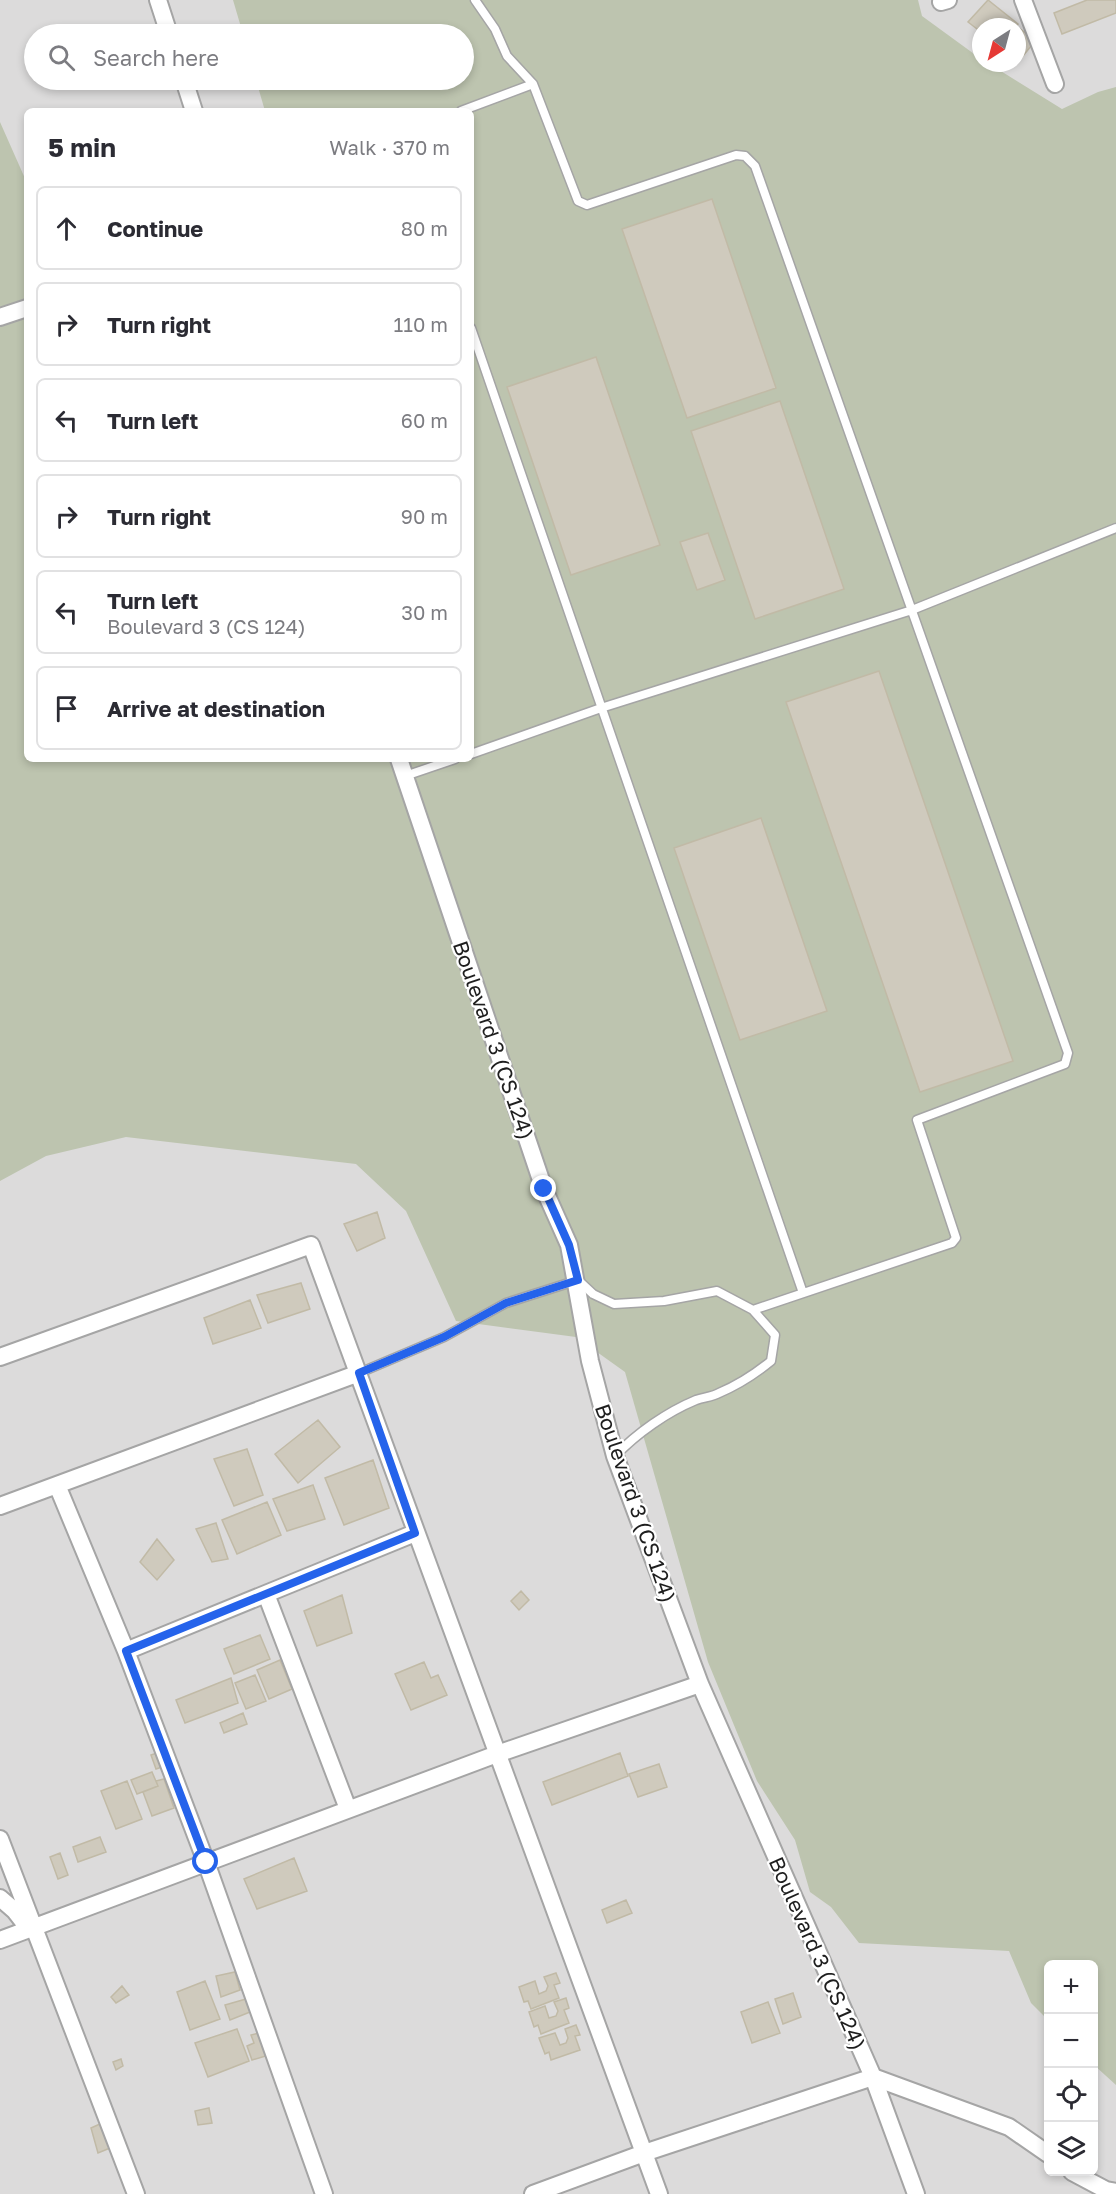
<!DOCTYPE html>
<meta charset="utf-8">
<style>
:root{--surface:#fff;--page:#f7f7f7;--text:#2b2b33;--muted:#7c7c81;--line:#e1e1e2}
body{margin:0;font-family:"Golos Text",sans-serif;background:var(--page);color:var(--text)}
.controls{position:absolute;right:18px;bottom:18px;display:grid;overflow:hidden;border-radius:9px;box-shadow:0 3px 9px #0003}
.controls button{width:54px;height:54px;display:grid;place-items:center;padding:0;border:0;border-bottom:2px solid var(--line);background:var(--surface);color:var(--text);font:30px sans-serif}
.compass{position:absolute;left:972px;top:18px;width:54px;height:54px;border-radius:50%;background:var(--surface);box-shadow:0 3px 9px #0003;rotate:216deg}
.stop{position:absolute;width:18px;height:18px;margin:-14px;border:4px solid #2563eb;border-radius:50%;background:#fff}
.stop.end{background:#2563eb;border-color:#fff;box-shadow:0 2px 6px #0008}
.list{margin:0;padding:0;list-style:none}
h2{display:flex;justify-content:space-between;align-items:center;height:78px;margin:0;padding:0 24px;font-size:26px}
h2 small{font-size:20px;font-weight:400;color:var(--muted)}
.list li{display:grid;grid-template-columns:39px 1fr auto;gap:18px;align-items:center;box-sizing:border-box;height:84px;margin:0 12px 12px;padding:0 12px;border:2px solid var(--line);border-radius:9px}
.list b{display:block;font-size:22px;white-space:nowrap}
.list p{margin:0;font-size:20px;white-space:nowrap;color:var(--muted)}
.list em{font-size:20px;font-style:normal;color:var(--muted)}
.icon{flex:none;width:33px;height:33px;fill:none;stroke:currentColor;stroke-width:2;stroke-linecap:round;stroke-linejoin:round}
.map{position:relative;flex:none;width:1116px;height:2194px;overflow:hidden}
.search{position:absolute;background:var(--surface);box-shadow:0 3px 9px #0003;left:24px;top:24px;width:450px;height:66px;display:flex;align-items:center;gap:15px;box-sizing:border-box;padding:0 21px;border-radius:33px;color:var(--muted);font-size:22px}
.panel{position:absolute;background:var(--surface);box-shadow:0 3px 9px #0003;left:24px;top:108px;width:450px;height:654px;border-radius:9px}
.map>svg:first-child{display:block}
</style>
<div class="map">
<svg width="1116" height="2194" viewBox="0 0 1116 2194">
<rect width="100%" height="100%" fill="#efefe4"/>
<path fill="#dcdbdb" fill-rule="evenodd" d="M 0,0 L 1116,0 L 1116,2194 L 0,2194 ZM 981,27 L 1017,27 L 1017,63 L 981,63 ZM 34,34 L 464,34 L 464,80 L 34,80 ZM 27,111 L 471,111 L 471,759 L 27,759 ZM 1048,1964 L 1094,1964 L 1094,2172 L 1048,2172 Z"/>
<path fill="#bdc4af" d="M 233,0 L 918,0 L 922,16 L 981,59 L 981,63 L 988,63 L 1062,109 L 1098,92 L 1116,87 L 1116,2085 L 1094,2065 L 1094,1964 L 1048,1964 L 1048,2020 L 1031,2003 L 1009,1951 L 859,1943 L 831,1907 L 810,1892 L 795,1840 L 757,1781 L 708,1662 L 625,1372 L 576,1337 L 456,1321 L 406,1211 L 356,1164 L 126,1137 L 46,1156 L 0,1181 L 0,122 L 27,183 L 27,759 L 471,759 L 471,111 L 265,111 L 256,80 L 464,80 L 464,34 L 243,34 Z"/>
<path fill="#cfcabd" stroke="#c1baa6" stroke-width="1.5" d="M 988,0 L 1018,24 L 1015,27 L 981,27 L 981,32 L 968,22 Z
M 1087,0 L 1116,0 L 1116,13 L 1062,34 L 1054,13 Z
M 1016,26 L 1027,34 L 1032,45 L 1018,62 Z
M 712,199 L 776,388 L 687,418 L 622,229 Z
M 596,357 L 660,545 L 571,575 L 507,387 Z
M 780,401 L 844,589 L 755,619 L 691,431 Z
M 708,533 L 725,580 L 697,590 L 680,542 Z
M 879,671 L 1013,1061 L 920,1092 L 786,702 Z
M 761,818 L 827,1011 L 740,1040 L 674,848 Z
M 377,1212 L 385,1238 L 357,1251 L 344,1224 Z
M 301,1283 L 310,1309 L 268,1323 L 257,1295 Z
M 250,1300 L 261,1328 L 213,1344 L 204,1318 Z
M 318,1420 L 340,1447 L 298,1483 L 275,1454 Z
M 247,1449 L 263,1495 L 234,1506 L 214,1459 Z
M 373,1460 L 389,1508 L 344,1525 L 325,1478 Z
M 313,1485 L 325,1519 L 287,1531 L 273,1499 Z
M 267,1502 L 281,1535 L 237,1554 L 222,1520 Z
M 216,1523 L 228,1559 L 212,1562 L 196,1529 Z
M 157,1539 L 174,1560 L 157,1580 L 140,1562 Z
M 521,1591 L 529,1600 L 519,1610 L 511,1601 Z
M 342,1595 L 352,1633 L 317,1646 L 304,1611 Z
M 260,1635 L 270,1659 L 234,1674 L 224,1649 Z
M 280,1660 L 292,1689 L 269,1699 L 257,1670 Z
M 424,1662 L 431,1678 L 438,1675 L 447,1695 L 411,1710 L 395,1674 Z
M 255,1675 L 266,1701 L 246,1709 L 235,1683 Z
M 231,1678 L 238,1703 L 185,1723 L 176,1700 Z
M 243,1713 L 247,1724 L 224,1733 L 220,1723 Z
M 160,1752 L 165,1766 L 156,1769 L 151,1755 Z
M 620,1753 L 628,1776 L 552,1805 L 543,1782 Z
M 659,1764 L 667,1787 L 638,1797 L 629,1774 Z
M 152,1772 L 158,1786 L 137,1794 L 131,1780 Z
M 164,1779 L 174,1808 L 152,1816 L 143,1792 L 158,1786 L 156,1781 Z
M 127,1781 L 142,1819 L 116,1829 L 101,1791 Z
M 100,1837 L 106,1852 L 78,1862 L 73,1847 Z
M 60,1853 L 68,1875 L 58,1879 L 50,1857 Z
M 294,1858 L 307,1891 L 257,1909 L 244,1879 Z
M 626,1900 L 632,1913 L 607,1923 L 602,1910 Z
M 235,1972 L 240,1990 L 221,1997 L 216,1976 Z
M 556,1973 L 560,1983 L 554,1985 L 559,1998 L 531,2009 L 528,2001 L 524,2002 L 519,1987 L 535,1981 L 539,1994 L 546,1991 L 548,1986 L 544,1977 Z
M 205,1981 L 220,2019 L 190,2030 L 177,1992 Z
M 122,1986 L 129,1995 L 116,2003 L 111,1997 Z
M 793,1993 L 801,2017 L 783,2024 L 775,1999 Z
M 566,1998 L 569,2008 L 564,2010 L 569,2023 L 541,2034 L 538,2025 L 534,2027 L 529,2012 L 545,2006 L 549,2018 L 556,2016 L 558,2011 L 554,2002 Z
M 246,1999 L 250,2012 L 230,2020 L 225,2005 Z
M 768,2002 L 780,2033 L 752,2043 L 741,2012 Z
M 576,2025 L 580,2035 L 575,2036 L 580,2050 L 551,2060 L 549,2052 L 545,2054 L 539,2038 L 555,2033 L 560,2045 L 566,2043 L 568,2038 L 565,2029 Z
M 237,2029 L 249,2061 L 208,2077 L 195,2043 Z
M 263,2032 L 269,2055 L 252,2060 L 247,2046 L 254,2043 L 251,2035 Z
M 121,2059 L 123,2066 L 116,2070 L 113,2062 Z
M 209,2108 L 212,2123 L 198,2125 L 195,2111 Z
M 102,2123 L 110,2148 L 98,2153 L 91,2128 Z"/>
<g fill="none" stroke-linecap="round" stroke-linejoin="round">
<g stroke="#a5a5a5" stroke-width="11">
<path id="service" d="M 475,0 L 495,29 L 507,56 L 533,84 L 578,201 L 587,205 L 736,155 L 745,156 L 755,166 L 1068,1053 L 1065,1064 L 917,1120 L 956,1238 L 952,1243 L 753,1310
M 461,111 L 533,84
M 471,328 L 803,1293
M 471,754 L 601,708 L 912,610 L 1116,528
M 405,776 L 455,759
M 359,1373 L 444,1337 L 506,1303 L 578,1280 L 593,1294 L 614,1304 L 664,1301 L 717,1291 L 753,1310 L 775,1335 L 771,1361 C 755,1374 738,1385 719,1393 C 712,1397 704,1397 696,1400 C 667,1412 637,1433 615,1456"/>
</g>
<g stroke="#a5a5a5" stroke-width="20">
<path id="minor" d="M 158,0 L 169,34
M 1023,0 L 1055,84
M 941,2 L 948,0
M 184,80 L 194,111
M 0,317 L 27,308
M 399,759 L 544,1189 L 569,1245 L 590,1361 L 615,1456 L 700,1684 L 873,2077 L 916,2194
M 0,1357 L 311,1245 L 659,2194
M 57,1485 L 126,1651 L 206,1862 L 324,2194
M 0,1506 L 359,1373
M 266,1594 L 348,1809
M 126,1651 L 415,1533
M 0,1839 L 136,2194
M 0,1898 L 15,1911 L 29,1929
M 0,1940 L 497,1754 L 700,1684
M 1072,2172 L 1106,2190 L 1116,2192
M 533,2194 L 644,2153 L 873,2077 L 1009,2127 L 1048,2154"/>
</g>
<use href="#service" stroke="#fff" stroke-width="8"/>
<use href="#minor" stroke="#fff" stroke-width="16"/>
</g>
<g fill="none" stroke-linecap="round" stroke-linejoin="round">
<path stroke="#2563eb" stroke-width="8" d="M 206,1862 L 126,1651 L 415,1533 L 359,1373 L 444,1337 L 506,1303 L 578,1280 L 569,1245 L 544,1189"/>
</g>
<g text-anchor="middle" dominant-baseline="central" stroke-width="4.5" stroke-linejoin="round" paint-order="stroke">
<g font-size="21" fill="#1e1e1e" stroke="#fff">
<text transform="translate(494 1040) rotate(71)">Boulevard 3 (CS 124)</text>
<text transform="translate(636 1503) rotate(71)">Boulevard 3 (CS 124)</text>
<text transform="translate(818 1953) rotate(66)">Boulevard 3 (CS 124)</text>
</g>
</g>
</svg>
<div class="controls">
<button>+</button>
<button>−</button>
<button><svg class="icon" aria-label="locate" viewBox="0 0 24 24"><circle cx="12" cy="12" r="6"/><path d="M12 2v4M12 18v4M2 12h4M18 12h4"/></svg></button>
<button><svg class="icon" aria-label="layers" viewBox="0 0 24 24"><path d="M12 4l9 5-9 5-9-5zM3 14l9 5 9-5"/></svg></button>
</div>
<svg class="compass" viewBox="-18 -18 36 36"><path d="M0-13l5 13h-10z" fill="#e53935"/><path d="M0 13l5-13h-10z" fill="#7c7c81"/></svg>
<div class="stop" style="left:206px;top:1862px"></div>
<div class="stop end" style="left:544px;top:1189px"></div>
<div class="search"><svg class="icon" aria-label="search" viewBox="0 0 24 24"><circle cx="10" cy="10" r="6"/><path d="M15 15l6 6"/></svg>Search here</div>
<section class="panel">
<h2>5 min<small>Walk · 370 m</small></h2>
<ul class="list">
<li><svg class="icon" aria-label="ahead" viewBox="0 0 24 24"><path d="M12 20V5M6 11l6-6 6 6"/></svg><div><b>Continue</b></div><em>80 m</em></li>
<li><svg class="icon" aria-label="right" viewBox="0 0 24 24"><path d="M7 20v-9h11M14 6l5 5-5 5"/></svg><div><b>Turn right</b></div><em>110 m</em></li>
<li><svg class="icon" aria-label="left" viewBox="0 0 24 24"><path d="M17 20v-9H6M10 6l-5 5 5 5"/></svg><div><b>Turn left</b></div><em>60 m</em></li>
<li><svg class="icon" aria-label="right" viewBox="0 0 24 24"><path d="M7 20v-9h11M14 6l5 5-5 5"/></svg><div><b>Turn right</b></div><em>90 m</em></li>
<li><svg class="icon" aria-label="left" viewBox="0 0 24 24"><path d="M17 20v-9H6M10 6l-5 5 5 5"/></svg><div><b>Turn left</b><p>Boulevard 3 (CS 124)</p></div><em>30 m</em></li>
<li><svg class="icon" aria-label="arrive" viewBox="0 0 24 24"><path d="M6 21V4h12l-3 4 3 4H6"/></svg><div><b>Arrive at destination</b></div></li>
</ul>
</section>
</div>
